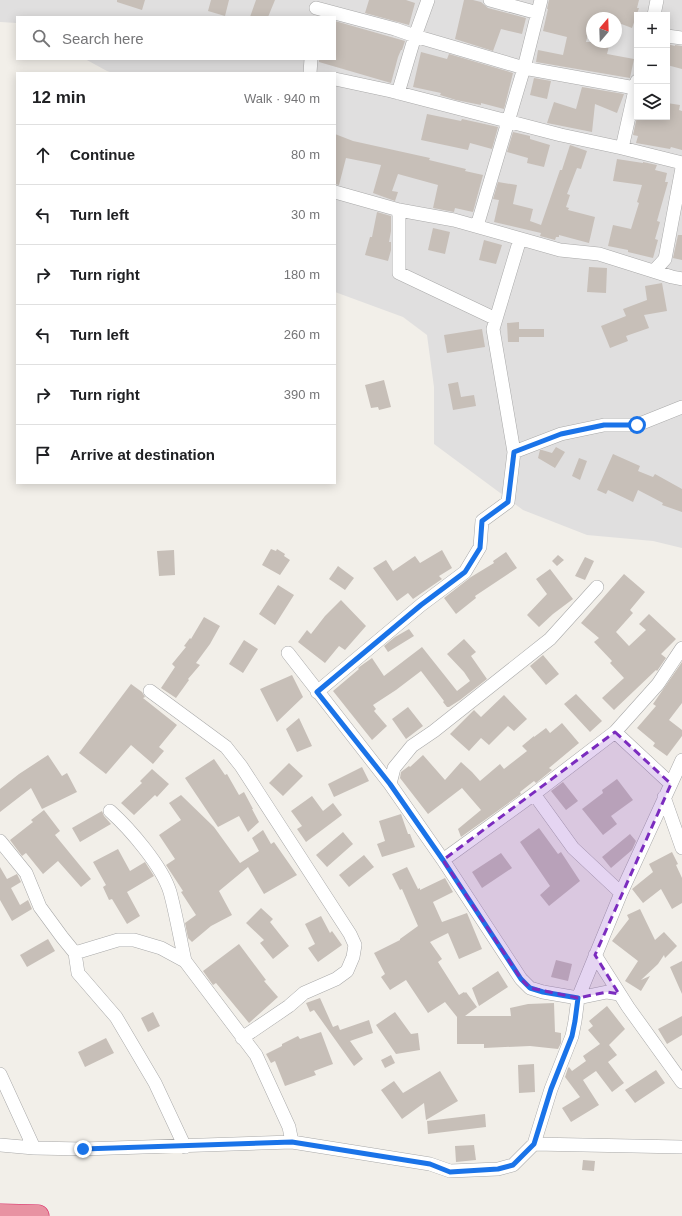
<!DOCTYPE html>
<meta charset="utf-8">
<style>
:root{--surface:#fff;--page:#f6f6f6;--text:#202124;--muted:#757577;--line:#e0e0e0}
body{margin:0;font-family:Helvetica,sans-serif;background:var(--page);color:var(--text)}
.controls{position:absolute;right:12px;top:12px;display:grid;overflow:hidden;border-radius:0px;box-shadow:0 2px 10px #0003}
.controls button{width:36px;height:36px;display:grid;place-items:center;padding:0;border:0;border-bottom:1px solid var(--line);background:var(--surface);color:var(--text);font:20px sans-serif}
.compass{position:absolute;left:586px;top:12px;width:36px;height:36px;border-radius:50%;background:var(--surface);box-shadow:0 2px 10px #0003;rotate:19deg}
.stop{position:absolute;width:12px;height:12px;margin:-9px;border:3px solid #1a73e8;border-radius:50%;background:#fff}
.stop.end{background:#1a73e8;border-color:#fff;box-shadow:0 1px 4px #0008}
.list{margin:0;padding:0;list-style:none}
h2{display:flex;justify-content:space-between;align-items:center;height:52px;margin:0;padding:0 16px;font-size:17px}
h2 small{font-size:13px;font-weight:400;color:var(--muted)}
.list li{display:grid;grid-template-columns:26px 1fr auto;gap:12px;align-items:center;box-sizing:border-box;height:60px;padding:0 16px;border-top:1px solid var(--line)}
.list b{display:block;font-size:15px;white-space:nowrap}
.list em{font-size:13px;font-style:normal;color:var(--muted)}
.icon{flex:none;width:22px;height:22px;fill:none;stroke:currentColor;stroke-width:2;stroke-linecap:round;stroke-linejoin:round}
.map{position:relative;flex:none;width:682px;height:1216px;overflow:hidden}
.search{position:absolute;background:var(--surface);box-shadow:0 2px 10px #0003;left:16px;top:16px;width:320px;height:44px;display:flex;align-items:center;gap:10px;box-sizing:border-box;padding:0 14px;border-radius:0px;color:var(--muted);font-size:15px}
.panel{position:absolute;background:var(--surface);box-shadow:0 2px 10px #0003;left:16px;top:72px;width:320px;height:412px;border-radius:0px}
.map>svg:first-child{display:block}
</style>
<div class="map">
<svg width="682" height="1216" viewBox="0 0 682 1216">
<rect width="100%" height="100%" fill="#f2efe9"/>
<path fill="#e0dfdf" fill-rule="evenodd" d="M 0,0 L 682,0 L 682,548 L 653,541 L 587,535 L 523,510 L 434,444 L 434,387 L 427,335 L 403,317 L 335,292 L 335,73 L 113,73 L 107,71 L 85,59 L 335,59 L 335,17 L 17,17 L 17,23 L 0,22 ZM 637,15 L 667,15 L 667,117 L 637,117 ZM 592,18 L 616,18 L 616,42 L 592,42 Z"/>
<path fill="#c7bfb8" d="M 117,0 L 145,0 L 142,10 L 117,2 Z
M 211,0 L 229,0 L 225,16 L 208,11 Z
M 256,0 L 275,0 L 268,17 L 250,17 Z
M 369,0 L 406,0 L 415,3 L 409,25 L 365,13 Z
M 464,0 L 473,0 L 481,2 L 488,8 L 526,18 L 522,34 L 501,29 L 493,51 L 455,39 Z
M 549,0 L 639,0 L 637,8 L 639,8 L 632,28 L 616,22 L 616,18 L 592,18 L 586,42 L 610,42 L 607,54 L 634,59 L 630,78 L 536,62 L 538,50 L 563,55 L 567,37 L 543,31 L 548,9 L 547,9 Z
M 335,21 L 405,41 L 402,50 L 401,50 L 398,57 L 391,83 L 319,62 L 319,59 L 335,59 Z
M 667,44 L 675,46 L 675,45 L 682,46 L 682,69 L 667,65 Z
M 421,52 L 447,59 L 449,54 L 513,73 L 504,109 L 481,103 L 481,105 L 456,100 L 440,95 L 441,93 L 413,87 Z
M 534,78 L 551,81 L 547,99 L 530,95 Z
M 582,87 L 624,94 L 617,113 L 595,104 L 592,132 L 547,123 L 554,102 L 576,109 Z
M 667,103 L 680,105 L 679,110 L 682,111 L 682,150 L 671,147 L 670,149 L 636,143 L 638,136 L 633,135 L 637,117 L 667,117 Z
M 427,114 L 461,121 L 462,119 L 498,127 L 492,149 L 470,143 L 468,150 L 421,140 Z
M 513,132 L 530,136 L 530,139 L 550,145 L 544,167 L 527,163 L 528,158 L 507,152 Z
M 335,134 L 353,141 L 430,158 L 429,160 L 466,169 L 465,171 L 483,175 L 473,212 L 455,208 L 454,212 L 433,208 L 438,185 L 398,174 L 392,191 L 398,192 L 395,201 L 373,193 L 381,165 L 346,158 L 339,185 L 335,184 Z
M 570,145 L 587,151 L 581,169 L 577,168 L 567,194 L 570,195 L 566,207 L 569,208 L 568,210 L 595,217 L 589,243 L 559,235 L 559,237 L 556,237 L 555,240 L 540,236 L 541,233 L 494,222 L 499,200 L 493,199 L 498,182 L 517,185 L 513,204 L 533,209 L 530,221 L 541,225 L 560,170 L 562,170 Z
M 617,159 L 643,163 L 643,162 L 657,165 L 655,170 L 667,173 L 665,182 L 668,182 L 657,221 L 660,222 L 655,239 L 658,240 L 653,258 L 628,252 L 628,250 L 608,246 L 613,225 L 631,229 L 639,203 L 637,202 L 642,185 L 613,181 Z
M 377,212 L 391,216 L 391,231 L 389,242 L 391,242 L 391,250 L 388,261 L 365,255 L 370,237 L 372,237 Z
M 433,228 L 450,232 L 445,254 L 428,250 Z
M 678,235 L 682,235 L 682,260 L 673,258 Z
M 484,240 L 502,245 L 496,264 L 479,260 Z
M 589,267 L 607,268 L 606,293 L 587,292 Z
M 662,283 L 667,311 L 644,315 L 649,328 L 626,336 L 628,341 L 610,348 L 601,326 L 626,316 L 623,309 L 647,300 L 645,286 Z
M 519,322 L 519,329 L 544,329 L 544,337 L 519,337 L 519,342 L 508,342 L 507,323 Z
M 482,329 L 485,347 L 447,353 L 444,335 Z
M 384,380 L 391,407 L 379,410 L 378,407 L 371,408 L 365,385 Z
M 458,382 L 461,397 L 474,395 L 476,406 L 453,410 L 448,384 Z
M 556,447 L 565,452 L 555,468 L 538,458 L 540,450 L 542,450 L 552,453 Z
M 613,454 L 640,466 L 638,471 L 653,477 L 655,474 L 682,489 L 682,512 L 662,505 L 663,503 L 638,490 L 633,502 L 608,490 L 606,494 L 597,490 Z
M 579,458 L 587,461 L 580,480 L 572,476 Z
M 271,549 L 276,551 L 277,549 L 285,554 L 284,556 L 290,560 L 280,575 L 262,565 Z
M 174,550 L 175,575 L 159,576 L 157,551 Z
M 442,550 L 452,568 L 439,576 L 442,579 L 413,599 L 408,593 L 397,601 L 373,568 L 386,560 L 393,571 L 415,556 L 420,563 Z
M 506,552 L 517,568 L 475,596 L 476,598 L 456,614 L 444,598 L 471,577 L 494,563 L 493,561 Z
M 558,555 L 564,560 L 557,566 L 552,561 Z
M 585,557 L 594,561 L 585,580 L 575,576 Z
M 338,566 L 354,578 L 345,590 L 329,579 Z
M 550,569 L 573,599 L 553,614 L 539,627 L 527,615 L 547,594 L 536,579 Z
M 624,574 L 645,592 L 630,610 L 633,613 L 616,632 L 629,646 L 646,630 L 639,624 L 649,614 L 676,639 L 661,654 L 666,658 L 657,671 L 656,670 L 614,710 L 602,698 L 624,678 L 610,663 L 612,661 L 594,642 L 599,638 L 581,623 Z
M 278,585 L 294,595 L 275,625 L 259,614 Z
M 341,600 L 366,626 L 345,650 L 339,646 L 325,663 L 298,642 L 307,630 L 311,634 L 325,616 Z
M 204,617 L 220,626 L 210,644 L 196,663 L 200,665 L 188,679 L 189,680 L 176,698 L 161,688 L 175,667 L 172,664 L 186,647 L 184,646 L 190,638 L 191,639 Z
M 409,629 L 414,636 L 388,652 L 384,646 L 395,637 Z
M 464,639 L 476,652 L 471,656 L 487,679 L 460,700 L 449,707 L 447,707 L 443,702 L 444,701 L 421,671 L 396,690 L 373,705 L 376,709 L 374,711 L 387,726 L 372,740 L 333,691 L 359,669 L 358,668 L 362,665 L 372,658 L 384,676 L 422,647 L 457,691 L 470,681 L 464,672 L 447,654 Z
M 244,640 L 258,649 L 243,673 L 229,664 Z
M 543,655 L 559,674 L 546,685 L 530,666 Z
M 682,662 L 682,703 L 669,720 L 682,730 L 682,736 L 667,756 L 653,746 L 655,743 L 637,728 L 656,706 L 653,704 Z
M 292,675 L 303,697 L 277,722 L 260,689 Z
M 131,684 L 142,692 L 145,697 L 143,698 L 177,725 L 159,747 L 164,751 L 153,764 L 131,745 L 106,774 L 79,753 Z
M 576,694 L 602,721 L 590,732 L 564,704 Z
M 504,695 L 527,719 L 514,731 L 508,726 L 489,745 L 481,738 L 469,751 L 450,734 L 474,710 L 481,717 Z
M 408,707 L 423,726 L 406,739 L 392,719 Z
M 299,718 L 312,746 L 297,752 L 286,729 Z
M 562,723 L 579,743 L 549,768 L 552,770 L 536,783 L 534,781 L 520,792 L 521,794 L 461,837 L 458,829 L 481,810 L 462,788 L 428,814 L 400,778 L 401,772 L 409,766 L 410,767 L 423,755 L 445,780 L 461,762 L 472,772 L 480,781 L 500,764 L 504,769 L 527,751 L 522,746 L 534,736 L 534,737 L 546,728 L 550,733 Z
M 48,755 L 62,776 L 67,773 L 77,792 L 42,809 L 31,788 L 0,812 L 0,789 L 19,774 Z
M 214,759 L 225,775 L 227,774 L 239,795 L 244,792 L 253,809 L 252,809 L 259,822 L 248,832 L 239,816 L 218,827 L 185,778 Z
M 289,763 L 303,776 L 283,796 L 269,783 Z
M 362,767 L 369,781 L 334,797 L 328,784 Z
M 152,769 L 169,784 L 157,797 L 155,795 L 134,815 L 121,803 L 142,783 L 140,781 Z
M 617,779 L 633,800 L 611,816 L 617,824 L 603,835 L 582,809 L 603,793 L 602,790 Z
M 563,782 L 578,801 L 566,810 L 551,791 Z
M 181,795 L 214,827 L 240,863 L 259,851 L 252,838 L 263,830 L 271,844 L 274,842 L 297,875 L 264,894 L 248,867 L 219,891 L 232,915 L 211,926 L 192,942 L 188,938 L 185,923 L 196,915 L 181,892 L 183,891 L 166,865 L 175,859 L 159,835 L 181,820 L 169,803 Z
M 312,796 L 323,811 L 333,803 L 342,815 L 306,842 L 297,829 L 302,826 L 291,811 Z
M 44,810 L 60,831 L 55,835 L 91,879 L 81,887 L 58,861 L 43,874 L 26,853 L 22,856 L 10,840 L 33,822 L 31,820 Z
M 102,811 L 104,816 L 111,824 L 80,842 L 72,828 Z
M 401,814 L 408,834 L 410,834 L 415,847 L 382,857 L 377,844 L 385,841 L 379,821 Z
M 539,828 L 558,854 L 561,852 L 580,881 L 549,906 L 540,895 L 550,886 L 520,842 Z
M 343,832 L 353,844 L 327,867 L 316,855 Z
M 630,834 L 636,841 L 632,850 L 611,868 L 602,857 Z
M 118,849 L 130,871 L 145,862 L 154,876 L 127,892 L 140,916 L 127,924 L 112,899 L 109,900 L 103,887 L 106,885 L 93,862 Z
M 672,852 L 678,864 L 676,865 L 682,878 L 682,903 L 672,909 L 661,889 L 643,903 L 632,889 L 653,872 L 649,864 Z
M 501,853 L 512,868 L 482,888 L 472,872 Z
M 364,855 L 374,867 L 349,887 L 339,875 Z
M 0,867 L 7,879 L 17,874 L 21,882 L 11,888 L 20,905 L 28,900 L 32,909 L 12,921 L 0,900 Z
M 407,867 L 418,889 L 420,888 L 420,890 L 445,878 L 453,892 L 433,902 L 442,922 L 467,913 L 482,949 L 459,959 L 448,933 L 430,942 L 442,959 L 438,962 L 459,995 L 464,992 L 465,993 L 466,992 L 477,1007 L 465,1016 L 511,1016 L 510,1008 L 528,1004 L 554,1003 L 555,1032 L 561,1033 L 561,1043 L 558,1049 L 530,1046 L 484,1048 L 484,1044 L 457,1044 L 457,1017 L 445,1002 L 428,1013 L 406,980 L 390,990 L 381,977 L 385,974 L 374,953 L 400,940 L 400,939 L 418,926 L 402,889 L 400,890 L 392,874 Z
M 261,908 L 273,919 L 270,922 L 289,946 L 273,959 L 260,943 L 264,940 L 246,923 Z
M 640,909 L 655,940 L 664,932 L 677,946 L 665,958 L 664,955 L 658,964 L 641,980 L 650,976 L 641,991 L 625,981 L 638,961 L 612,941 L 629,919 L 627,915 Z
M 321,916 L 330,933 L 332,931 L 342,945 L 318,962 L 308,948 L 315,944 L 305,924 Z
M 48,939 L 55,951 L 27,967 L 20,955 Z
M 239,944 L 266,980 L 264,981 L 278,997 L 249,1023 L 216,983 L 213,985 L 203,971 Z
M 556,960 L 572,964 L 568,981 L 551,977 Z
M 682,961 L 682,994 L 670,967 Z
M 498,971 L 508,987 L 479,1006 L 472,988 Z
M 320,998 L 333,1027 L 338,1025 L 340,1030 L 369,1020 L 373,1033 L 350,1041 L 363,1059 L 354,1066 L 314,1010 L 310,1012 L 306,1003 Z
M 607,1006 L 625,1029 L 609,1045 L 617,1055 L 608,1062 L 624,1083 L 612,1092 L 596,1071 L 583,1080 L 599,1105 L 571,1122 L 562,1108 L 580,1097 L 565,1077 L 568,1068 L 569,1067 L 572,1071 L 586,1061 L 583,1056 L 600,1044 L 588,1030 L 593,1026 L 589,1021 Z
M 153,1012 L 160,1026 L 148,1032 L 141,1018 Z
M 395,1012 L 411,1034 L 418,1033 L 420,1050 L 396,1054 L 376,1025 Z
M 682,1016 L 682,1035 L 667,1044 L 658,1029 Z
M 321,1032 L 333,1064 L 314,1071 L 316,1075 L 285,1086 L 275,1061 L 271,1063 L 266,1054 L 282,1046 L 282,1044 L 298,1036 L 300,1039 Z
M 106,1038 L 114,1053 L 85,1067 L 78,1052 Z
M 391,1055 L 395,1063 L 385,1068 L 381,1060 Z
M 534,1064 L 535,1092 L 519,1093 L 518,1065 Z
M 656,1070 L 665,1083 L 635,1103 L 625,1090 Z
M 440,1071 L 458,1101 L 426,1120 L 424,1103 L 402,1119 L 381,1090 L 394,1081 L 403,1093 Z
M 485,1114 L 486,1127 L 428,1134 L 427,1121 Z
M 474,1145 L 476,1160 L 456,1162 L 455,1146 Z
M 583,1160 L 595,1161 L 594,1171 L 582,1170 Z"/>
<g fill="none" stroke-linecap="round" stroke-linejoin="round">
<g stroke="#a9a9a9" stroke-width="14">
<path id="street" d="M 490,0 L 538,13
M 316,8 L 395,29 L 415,36 L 524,68 L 635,88
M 654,15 L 657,0
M 667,36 L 682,38
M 310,73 L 311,59
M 335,79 L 391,91 L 561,135 L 622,148 L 682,163
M 398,93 L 415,36 L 428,0
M 622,148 L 637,81
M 335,192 L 399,210 L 454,220 L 560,250 L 599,254 L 672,277 L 682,279
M 399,210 L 399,273 L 496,319
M 477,226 L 524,68 L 541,0
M 654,271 L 665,259 L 682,168
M 514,452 L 561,434 L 604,425 L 637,425 L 682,407
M 288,653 L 390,784 L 443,860 L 521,979 L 530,988 L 543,992 L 578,998 L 607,992 L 619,994
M 150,691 L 226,747 L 241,766 L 350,934 L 355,945 L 353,957 L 347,971 L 336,979 L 304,993 L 289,1006 L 242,1038
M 317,692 L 421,605 L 465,572 L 480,547 L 482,521 L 508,502 L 514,452 L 493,329 L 520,239
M 615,732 L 671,784
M 390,784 L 394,768 L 412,746 L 434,731 L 550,639 L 597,587
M 534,794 L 573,848 L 621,893
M 664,797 L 682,848
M 110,811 C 130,829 162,866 170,892 C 176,914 180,938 185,961
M 0,841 L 26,873 L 40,907 L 62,937 L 75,953 L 78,973 L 116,1017 L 155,1083 L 185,1147
M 443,860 L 534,794 L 615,732 L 658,684 L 682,648
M 75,953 L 118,940 L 134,940 L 161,948 L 185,961 L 256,1055 L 289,1127 L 292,1142
M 595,955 L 628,1007 L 682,1082
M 0,1074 L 34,1148
M 534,1144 L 551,1089 L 572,1036 L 575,1021 L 578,998 L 621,893 L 682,760
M 0,1145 L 34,1148 L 83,1149 L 292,1142 L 430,1164 L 450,1171 L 498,1169 L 513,1165 L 534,1144 L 682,1147"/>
</g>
<g stroke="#dc2a67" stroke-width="23">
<path id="highway" d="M 0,1215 L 38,1216"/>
</g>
<use href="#street" stroke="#fff" stroke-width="13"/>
<use href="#highway" stroke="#e892a2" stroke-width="22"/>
</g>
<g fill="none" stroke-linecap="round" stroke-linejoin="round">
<path stroke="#1a73e8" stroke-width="5" d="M 83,1149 L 292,1142 L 430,1164 L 450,1172 L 498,1169 L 513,1165 L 534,1144 L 551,1089 L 572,1036 L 575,1021 L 578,998 L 543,992 L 530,988 L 521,979 L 443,860 L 390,784 L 317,692 L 421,605 L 465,572 L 480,548 L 482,521 L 508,502 L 514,452 L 561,434 L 604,425 L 637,425"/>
</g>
<path fill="#7b2cbf" fill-opacity="0.2" stroke="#7b2cbf" stroke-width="3" stroke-dasharray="8 5" stroke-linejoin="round" d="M 615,732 L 671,784 L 595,955 L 619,994 L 607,992 L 578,998 L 530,988 L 521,979 L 443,860 Z"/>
</svg>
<div class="controls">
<button>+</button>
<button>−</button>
<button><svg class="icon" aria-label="layers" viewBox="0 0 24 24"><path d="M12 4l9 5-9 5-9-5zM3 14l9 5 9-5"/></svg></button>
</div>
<svg class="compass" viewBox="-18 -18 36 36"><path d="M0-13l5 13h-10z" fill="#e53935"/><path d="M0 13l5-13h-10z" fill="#757577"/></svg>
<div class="stop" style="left:637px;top:425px"></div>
<div class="stop end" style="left:83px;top:1149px"></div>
<div class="search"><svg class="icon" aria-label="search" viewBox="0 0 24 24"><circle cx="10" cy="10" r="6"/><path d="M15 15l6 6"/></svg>Search here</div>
<section class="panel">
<h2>12 min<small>Walk · 940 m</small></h2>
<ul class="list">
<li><svg class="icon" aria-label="ahead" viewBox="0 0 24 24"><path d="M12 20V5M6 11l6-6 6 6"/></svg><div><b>Continue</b></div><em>80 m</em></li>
<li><svg class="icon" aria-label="left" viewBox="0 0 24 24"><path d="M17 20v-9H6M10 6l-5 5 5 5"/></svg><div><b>Turn left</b></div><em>30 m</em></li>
<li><svg class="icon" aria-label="right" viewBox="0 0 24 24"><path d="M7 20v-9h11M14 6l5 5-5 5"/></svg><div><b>Turn right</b></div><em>180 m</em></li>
<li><svg class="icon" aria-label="left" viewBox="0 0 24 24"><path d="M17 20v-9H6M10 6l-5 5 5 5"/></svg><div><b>Turn left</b></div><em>260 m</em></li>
<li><svg class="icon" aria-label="right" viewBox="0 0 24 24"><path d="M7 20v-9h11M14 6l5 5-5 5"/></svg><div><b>Turn right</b></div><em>390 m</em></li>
<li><svg class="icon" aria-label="arrive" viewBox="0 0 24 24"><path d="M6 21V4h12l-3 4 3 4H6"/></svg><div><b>Arrive at destination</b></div></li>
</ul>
</section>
</div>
